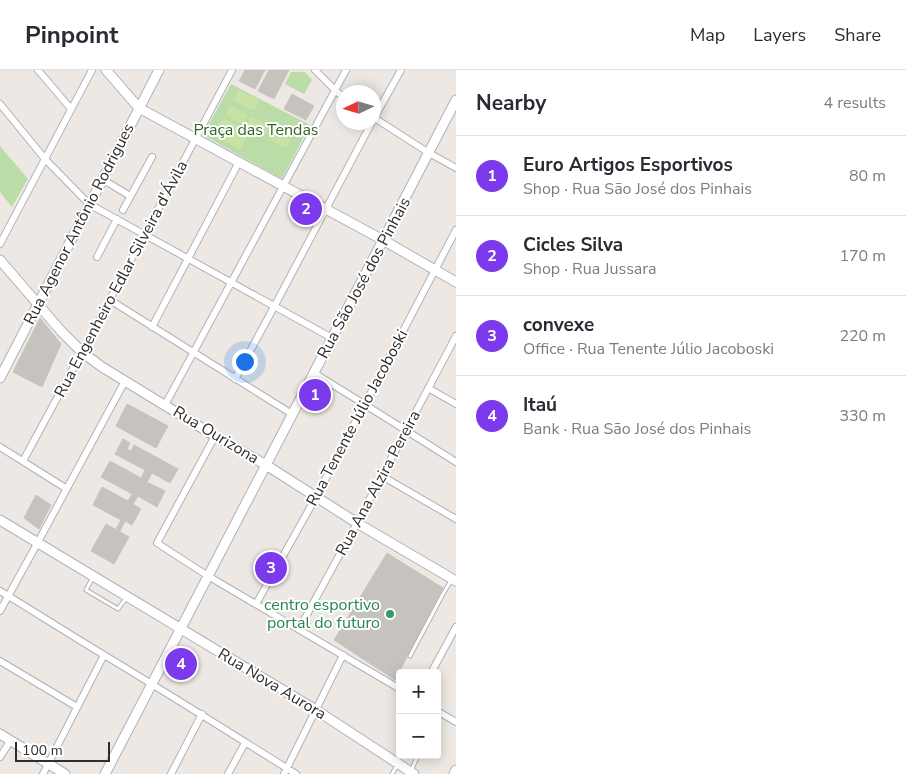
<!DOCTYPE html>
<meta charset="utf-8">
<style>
:root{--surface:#fff;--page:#f2f2f3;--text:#2b2b33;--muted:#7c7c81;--line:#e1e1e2;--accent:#7c3aed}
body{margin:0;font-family:"Nunito Sans",sans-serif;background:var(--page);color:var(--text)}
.controls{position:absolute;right:15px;bottom:15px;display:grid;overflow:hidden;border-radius:5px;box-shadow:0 2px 12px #0003}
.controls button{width:45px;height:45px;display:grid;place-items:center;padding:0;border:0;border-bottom:1px solid var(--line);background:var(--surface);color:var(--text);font:25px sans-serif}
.compass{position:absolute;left:336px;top:15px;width:45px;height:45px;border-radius:50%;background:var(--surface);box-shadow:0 2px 12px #0003;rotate:266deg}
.scale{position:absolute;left:15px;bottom:12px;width:95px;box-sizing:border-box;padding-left:5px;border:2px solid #2e2e2e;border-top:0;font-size:14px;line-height:18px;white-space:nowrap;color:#2e2e2e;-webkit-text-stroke:4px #fff;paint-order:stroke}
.you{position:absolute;left:244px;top:291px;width:18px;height:18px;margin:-12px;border:4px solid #fff;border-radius:50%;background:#1a73e8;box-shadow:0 0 0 8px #1a73e833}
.badge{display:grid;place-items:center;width:32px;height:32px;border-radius:50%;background:var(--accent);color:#fff;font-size:16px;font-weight:700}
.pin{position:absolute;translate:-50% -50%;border:2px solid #fff;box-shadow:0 1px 5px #0006}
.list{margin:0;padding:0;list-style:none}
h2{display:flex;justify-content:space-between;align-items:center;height:65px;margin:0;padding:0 20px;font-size:21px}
h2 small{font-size:16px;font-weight:400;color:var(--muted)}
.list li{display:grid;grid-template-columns:32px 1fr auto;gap:15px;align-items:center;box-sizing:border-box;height:80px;padding:0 20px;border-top:1px solid var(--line)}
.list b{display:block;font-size:19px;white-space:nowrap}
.list p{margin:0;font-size:16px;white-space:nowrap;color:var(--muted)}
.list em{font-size:16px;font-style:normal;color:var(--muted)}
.map{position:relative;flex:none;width:456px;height:704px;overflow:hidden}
header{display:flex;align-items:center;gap:30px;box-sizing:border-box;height:70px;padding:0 25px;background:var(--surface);border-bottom:1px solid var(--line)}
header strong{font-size:24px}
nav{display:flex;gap:28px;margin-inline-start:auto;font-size:18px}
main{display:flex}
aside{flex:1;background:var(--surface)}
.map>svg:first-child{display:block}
</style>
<header>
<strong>Pinpoint</strong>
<nav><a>Map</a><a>Layers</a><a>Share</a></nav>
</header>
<main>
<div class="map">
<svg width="456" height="704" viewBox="0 0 456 704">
<rect width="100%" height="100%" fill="#ede8e3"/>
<path fill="#badca7" d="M 291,2 L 305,2 L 312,10 L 304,24 L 285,14 Z
M 231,14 L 310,55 L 282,109 L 203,65 Z
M 0,76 L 28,109 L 12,137 L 0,122 Z"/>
<path fill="#c9e2a4" d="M 239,20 L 259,31 L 254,41 L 233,30 Z
M 230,35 L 248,45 L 243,54 L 225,45 Z
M 251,46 L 269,56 L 264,66 L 246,56 Z
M 223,48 L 249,62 L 240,80 L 213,65 Z
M 273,61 L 291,70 L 286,78 L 269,69 Z"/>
<path fill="#c6c3be" stroke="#c9c4bc" d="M 245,0 L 265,0 L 255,19 L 239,11 Z
M 269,0 L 289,0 L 274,29 L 258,21 Z
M 292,24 L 314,36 L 306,50 L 284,39 Z
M 40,248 L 61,274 L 42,317 L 13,302 Z
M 127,334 L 168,356 L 156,378 L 116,356 Z
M 123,369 L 130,373 L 127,379 L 131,381 L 134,375 L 178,399 L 170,413 L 152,403 L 147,412 L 165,421 L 157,437 L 138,426 L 133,434 L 141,439 L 132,455 L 125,451 L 120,461 L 116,459 L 121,450 L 93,435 L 102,417 L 128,431 L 132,424 L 101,407 L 110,391 L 141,408 L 145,400 L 115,384 Z
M 36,425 L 51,435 L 39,459 L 24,448 Z
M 106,454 L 129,467 L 114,494 L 91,481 Z
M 387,483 L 443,518 L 395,610 L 334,570 Z
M 175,582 L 193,595 L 187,605 L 170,593 Z"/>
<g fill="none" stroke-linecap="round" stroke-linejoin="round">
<g stroke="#afb1b8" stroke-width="5">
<path id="lane" d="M 93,507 L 86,520 L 118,539 L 127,527
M 410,586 L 443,524 L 452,509
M 411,701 L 418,685
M 392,704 L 398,694"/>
</g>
<g stroke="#afb1b8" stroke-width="8">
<path id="street" d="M 38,0 L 71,39
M 315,0 L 335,20 L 343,27
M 0,34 L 45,89 L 89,134 L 332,268
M 373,47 L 429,83 L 456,98
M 373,50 L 401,0
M 102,109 L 130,126
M 123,140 L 152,87
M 0,174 L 92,0
M 97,187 L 117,149
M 110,230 L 292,344
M 152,257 L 239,92
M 314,303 L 364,334 L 456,392
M 235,309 L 274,237 L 372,52
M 428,318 L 456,334
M 165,335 L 346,0
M 215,366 L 157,473 L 208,506 L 400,619
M 0,377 L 67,419
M 23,391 L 82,282 L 232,0
M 382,406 L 456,449
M 0,521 C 35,542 69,564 104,585 C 169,624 232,664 296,704
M 256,534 L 316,427 L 456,160
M 0,541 L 38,472 L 125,311
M 299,559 L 357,453 L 456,266
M 0,591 L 77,637
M 431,603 L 456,557
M 437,641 L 456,652
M 0,687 L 11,670
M 43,704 L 104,585
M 171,704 L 202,644
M 228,704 L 245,673
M 284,704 L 343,585"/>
</g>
<g stroke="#afb1b8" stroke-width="11">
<path id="secondary" d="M 106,0 L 139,38 L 383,170 L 456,212
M 0,190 L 61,261 L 82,282 L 102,297 L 215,366 L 266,395 L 357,453 L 456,511
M 0,308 L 159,0
M 0,450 L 316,640 L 414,704
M 0,664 L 65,704
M 105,704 L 456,30
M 454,704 L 456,700"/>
</g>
<use href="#lane" stroke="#fff" stroke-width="3"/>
<use href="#street" stroke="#fff" stroke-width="6"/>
<use href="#secondary" stroke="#fff" stroke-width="9"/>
</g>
<circle fill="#2e9e5b" stroke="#fff" stroke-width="2" cx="390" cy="544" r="5"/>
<g text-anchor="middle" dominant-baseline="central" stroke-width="4" stroke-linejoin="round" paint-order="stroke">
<g font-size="16" fill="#346425" stroke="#fff">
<text x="256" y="60">Praça das Tendas</text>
</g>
<g font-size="16" fill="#2e2e2e" stroke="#fff">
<text transform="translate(79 154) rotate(-63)">Rua Agenor Antônio Rodrigues</text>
<text transform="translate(364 208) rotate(-62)">Rua São José dos Pinhais</text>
<text transform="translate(121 209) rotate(-62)">Rua Engenheiro Edlar Silveira d'Ávila</text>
<text transform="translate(357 348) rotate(-62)">Rua Tenente Júlio Jacoboski</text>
<text transform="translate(216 365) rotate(31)">Rua Ourizona</text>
<text transform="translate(378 413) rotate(-62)">Rua Ana Alzira Pereira</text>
<text transform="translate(272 614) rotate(31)">Rua Nova Aurora</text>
</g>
<g font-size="16" fill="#27864d" stroke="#fff" text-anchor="end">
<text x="380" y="535">centro esportivo<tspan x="380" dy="18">portal do futuro</tspan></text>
</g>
</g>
</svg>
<div class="controls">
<button>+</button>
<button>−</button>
</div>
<svg class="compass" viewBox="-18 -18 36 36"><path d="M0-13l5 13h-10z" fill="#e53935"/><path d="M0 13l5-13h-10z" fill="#7c7c81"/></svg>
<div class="scale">100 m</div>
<div class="you"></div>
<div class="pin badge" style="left:315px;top:325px">1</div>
<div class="pin badge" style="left:306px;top:139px">2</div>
<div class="pin badge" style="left:271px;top:498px">3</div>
<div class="pin badge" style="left:181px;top:594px">4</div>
</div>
<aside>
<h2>Nearby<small>4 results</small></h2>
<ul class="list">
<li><span class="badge">1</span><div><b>Euro Artigos Esportivos</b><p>Shop · Rua São José dos Pinhais</p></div><em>80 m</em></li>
<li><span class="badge">2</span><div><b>Cicles Silva</b><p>Shop · Rua Jussara</p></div><em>170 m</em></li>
<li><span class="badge">3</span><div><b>convexe</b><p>Office · Rua Tenente Júlio Jacoboski</p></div><em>220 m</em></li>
<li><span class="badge">4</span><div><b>Itaú</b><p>Bank · Rua São José dos Pinhais</p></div><em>330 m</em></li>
</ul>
</aside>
</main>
